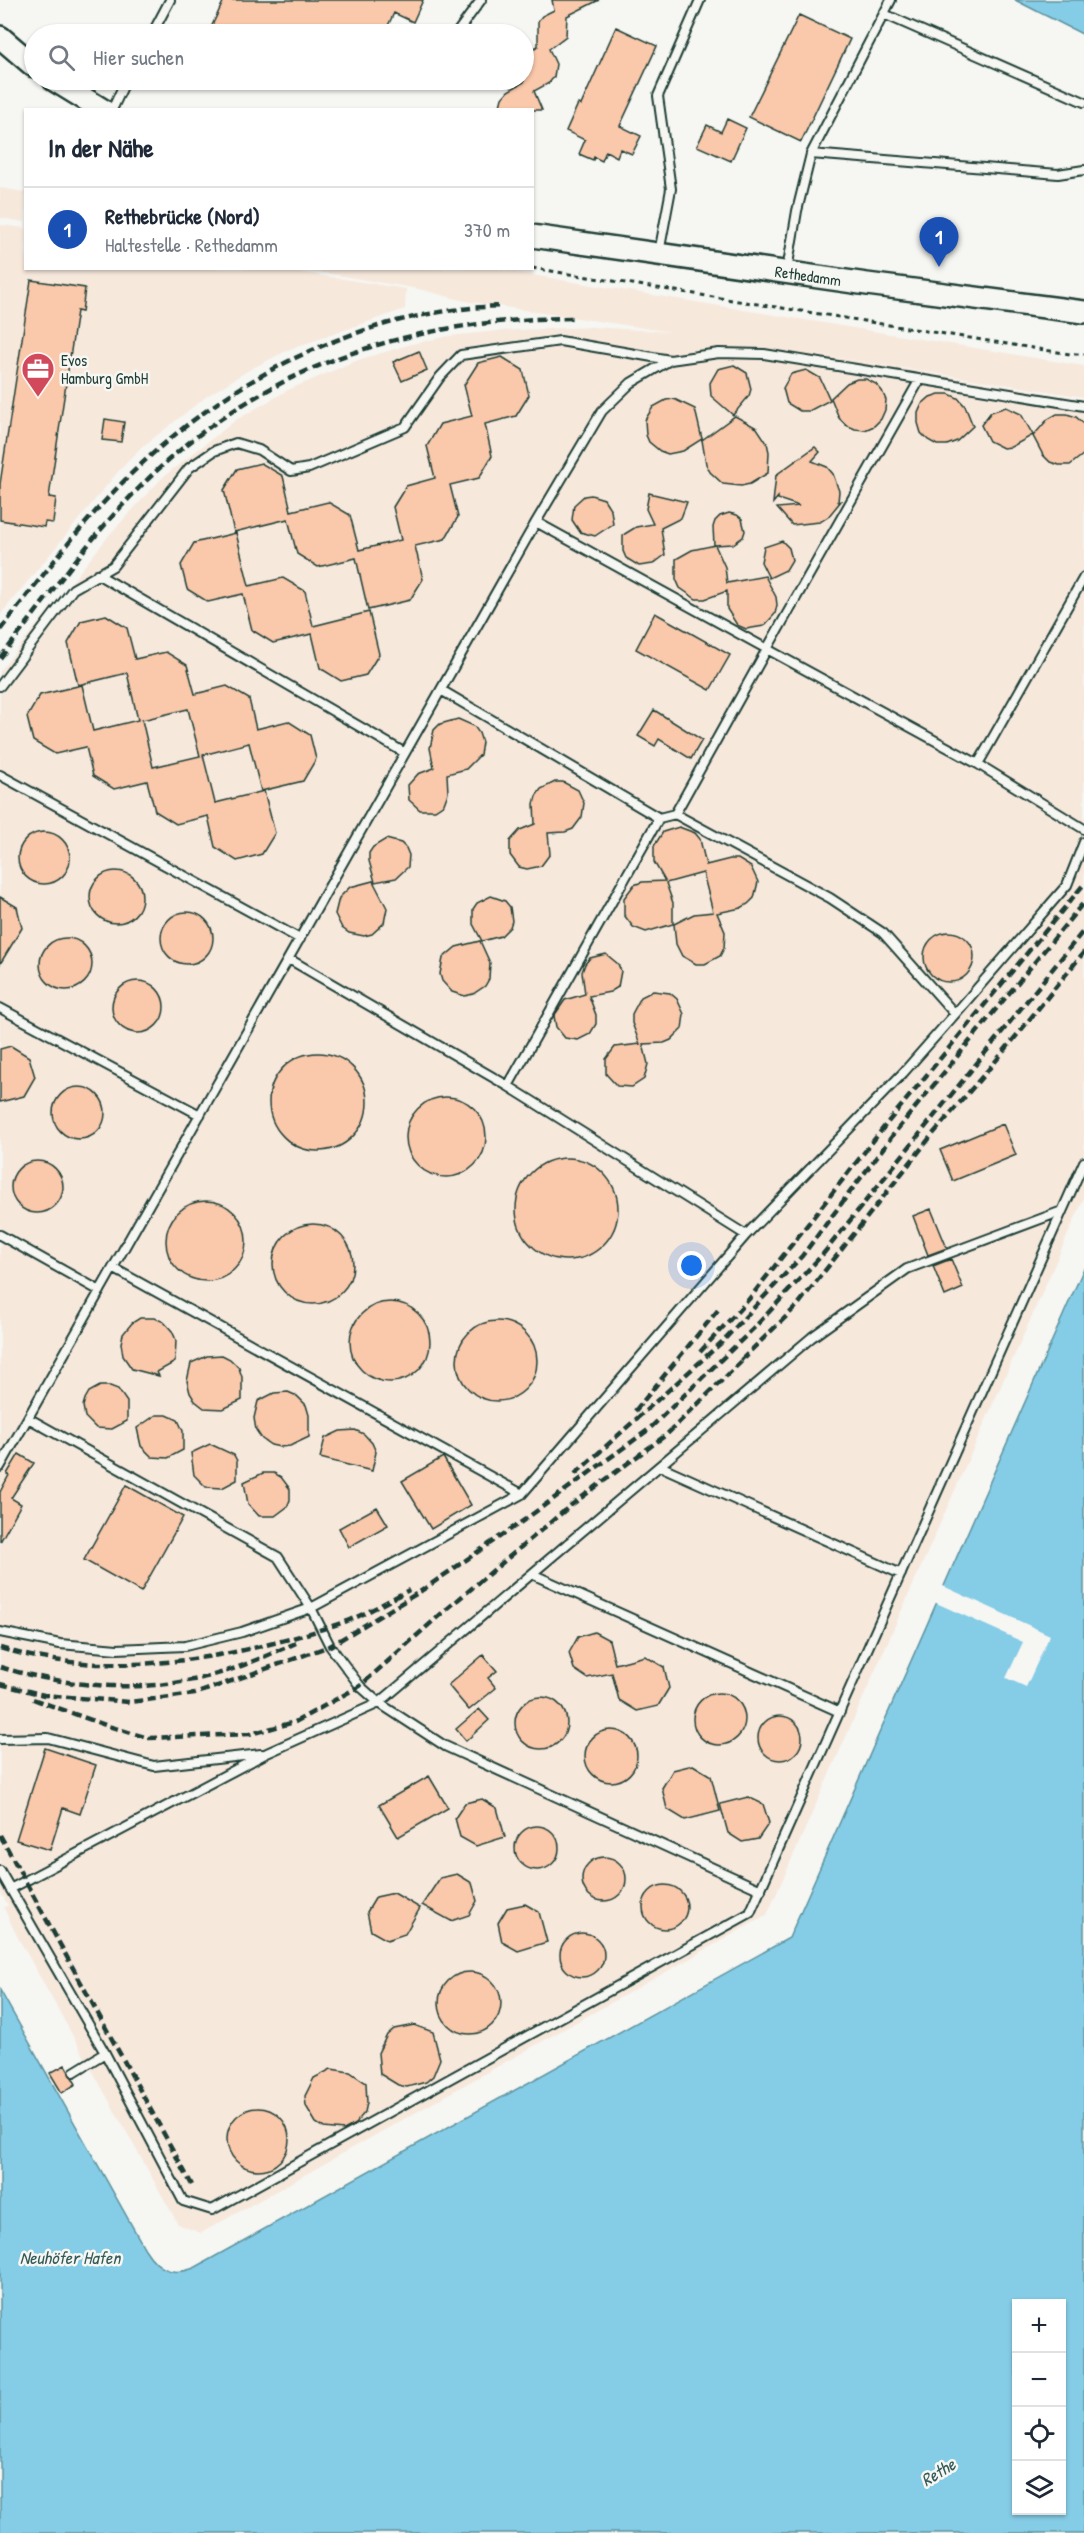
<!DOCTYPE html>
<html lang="de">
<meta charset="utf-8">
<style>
:root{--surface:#fff;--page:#f2f2f3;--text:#1f2937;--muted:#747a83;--line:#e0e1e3;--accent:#0f766e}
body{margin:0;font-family:"Patrick Hand",sans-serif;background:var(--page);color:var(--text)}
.controls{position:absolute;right:18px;bottom:18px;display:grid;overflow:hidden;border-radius:0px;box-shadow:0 2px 4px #0004}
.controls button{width:54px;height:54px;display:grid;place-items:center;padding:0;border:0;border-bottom:2px solid var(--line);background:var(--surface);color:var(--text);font:30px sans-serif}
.you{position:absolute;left:692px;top:1266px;width:21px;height:21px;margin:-15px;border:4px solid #fff;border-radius:50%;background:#1a73e8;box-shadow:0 0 0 9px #1a73e833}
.badge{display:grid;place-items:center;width:39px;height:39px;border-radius:50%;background:var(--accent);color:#fff;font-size:20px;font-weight:700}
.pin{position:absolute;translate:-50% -50px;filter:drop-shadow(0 2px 3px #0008)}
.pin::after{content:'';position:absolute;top:32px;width:21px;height:18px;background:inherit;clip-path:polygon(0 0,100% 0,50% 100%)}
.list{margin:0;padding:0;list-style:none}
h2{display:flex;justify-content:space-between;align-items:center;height:78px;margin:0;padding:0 24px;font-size:26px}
h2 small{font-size:20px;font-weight:400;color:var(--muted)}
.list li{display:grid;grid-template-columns:39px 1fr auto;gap:18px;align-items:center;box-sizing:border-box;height:84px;padding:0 24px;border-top:2px solid var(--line)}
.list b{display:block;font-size:22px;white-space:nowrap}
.list p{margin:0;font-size:20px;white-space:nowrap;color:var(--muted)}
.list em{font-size:20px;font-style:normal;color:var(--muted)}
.icon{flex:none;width:33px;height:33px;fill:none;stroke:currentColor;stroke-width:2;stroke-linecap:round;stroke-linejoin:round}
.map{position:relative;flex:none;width:1084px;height:2533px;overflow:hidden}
.search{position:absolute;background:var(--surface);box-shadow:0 2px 4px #0004;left:24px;top:24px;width:510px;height:66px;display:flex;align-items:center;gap:15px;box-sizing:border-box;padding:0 21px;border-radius:33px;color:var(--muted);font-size:22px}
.panel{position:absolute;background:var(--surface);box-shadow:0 2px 4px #0004;left:24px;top:108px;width:510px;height:162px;border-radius:0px}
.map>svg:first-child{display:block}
</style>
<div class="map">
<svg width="1084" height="2533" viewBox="0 0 1084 2533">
<rect width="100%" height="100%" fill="#f6f6f2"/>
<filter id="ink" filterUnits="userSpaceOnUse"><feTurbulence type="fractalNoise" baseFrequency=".0167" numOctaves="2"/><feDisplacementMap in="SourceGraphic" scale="12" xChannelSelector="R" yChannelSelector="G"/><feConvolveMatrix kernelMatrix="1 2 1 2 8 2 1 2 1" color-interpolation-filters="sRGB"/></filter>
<g filter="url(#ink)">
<path fill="#f7e8dc" d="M 0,188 L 25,192 L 25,222 L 0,218 Z
M 0,225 L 25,228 L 26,268 L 280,269 L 406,289 L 405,309 L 290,349 L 249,370 L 207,396 L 141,448 L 117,473 L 0,615 Z
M 301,269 L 495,269 L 1084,366 L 1084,397 L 802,352 L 1084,399 L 1084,1198 L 767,1915 L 201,2233 L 178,2224 L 16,1934 L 4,1908 L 8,1905 L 0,1891 L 0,671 L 111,533 L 164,476 L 236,420 L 288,390 L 358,360 L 412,344 L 449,336 L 498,331 L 592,327 L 671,332 L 465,301 L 419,289 Z"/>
<path fill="#85cce6" stroke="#5c939f" stroke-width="1.5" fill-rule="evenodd" d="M 1015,0 L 1084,0 L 1084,35 Z
M 1084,1268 L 1084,2533 L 0,2533 L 0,1990 L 145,2249 C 158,2270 173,2277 196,2267 L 789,1938 ZM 1016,2304 L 1062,2304 L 1062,2510 L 1016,2510 Z"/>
<path fill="#f6f6f2" d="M 941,1585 L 1050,1635 L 1026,1687 L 1006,1678 L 1023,1642 L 934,1602 Z"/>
<path fill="#fac8aa" stroke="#1f3d34" stroke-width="1.5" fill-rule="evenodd" d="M 224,0 L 423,0 L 413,22 L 394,13 L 384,34 L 208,34 Z
M 552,0 L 599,0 L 567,16 L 566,36 L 549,49 L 556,64 L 554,77 L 549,83 L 534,91 L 542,110 L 499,110 L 502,98 L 508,91 L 524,82 L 524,54 L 538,46 L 538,21 L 542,16 L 554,10 Z
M 799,15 L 850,39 L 801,142 L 749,117 Z
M 616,27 L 657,46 L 620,126 L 641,136 L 632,154 L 620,149 L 617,157 L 606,151 L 602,161 L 594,157 L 593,160 L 579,154 L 585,140 L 566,131 L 578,104 L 581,105 Z
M 727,119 L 746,128 L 731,161 L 697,146 L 707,125 L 721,132 Z
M 31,280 L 85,288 L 82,312 L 77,311 L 49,497 L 56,498 L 53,523 L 45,522 L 44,527 L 0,520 L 0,484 Z
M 419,351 L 427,370 L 402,381 L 393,362 Z
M 502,357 L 523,370 L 529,395 L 516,416 L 485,424 L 492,456 L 479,478 L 450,485 L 458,517 L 445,539 L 415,546 L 423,579 L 410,600 L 368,610 L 356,558 L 318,567 L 297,554 L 288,519 L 234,532 L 224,490 L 237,469 L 261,463 L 283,476 L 291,511 L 328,502 L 350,515 L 359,550 L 401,540 L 393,507 L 406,486 L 435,478 L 427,446 L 440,424 L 472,416 L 464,385 L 478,363 Z
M 734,365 L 747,373 L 751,389 L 749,396 L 733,415 L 711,396 L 710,383 L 718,369 Z
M 806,370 L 820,378 L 830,400 L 809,411 L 800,411 L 787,403 L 783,388 L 791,374 Z
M 857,379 L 866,379 L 876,384 L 882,391 L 886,400 L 885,410 L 881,419 L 874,426 L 865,430 L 855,429 L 846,425 L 839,418 L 831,398 L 847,383 Z
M 939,394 L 949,394 L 958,398 L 965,406 L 973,426 L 957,441 L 947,445 L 937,445 L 928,440 L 921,433 L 918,423 L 918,413 L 922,404 L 930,397 Z
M 674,399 L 695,409 L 702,439 L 683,451 L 668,454 L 660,451 L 649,442 L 646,435 L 645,420 L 653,407 L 666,400 Z
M 1006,407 L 1021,414 L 1033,435 L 1011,447 L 1003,448 L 989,441 L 981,425 L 991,412 Z
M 1057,414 L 1067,414 L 1076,417 L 1084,424 L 1084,454 L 1070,465 L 1059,465 L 1050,462 L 1043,455 L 1033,436 L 1048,419 Z
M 735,416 L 757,428 L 767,443 L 769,452 L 768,473 L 750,484 L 741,486 L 723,484 L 710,472 L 706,464 L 702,440 Z
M 105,419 L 124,422 L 121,442 L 102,440 Z
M 815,447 L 820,452 L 812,461 L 827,467 L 833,474 L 839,491 L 838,502 L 841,501 L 828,517 L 820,522 L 792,525 L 777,508 L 799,506 L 778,499 L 778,497 L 773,503 L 776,475 Z
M 649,493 L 687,502 L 681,518 L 661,528 L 665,555 L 653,564 L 639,566 L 626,558 L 623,551 L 623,535 L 636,527 L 653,524 L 646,509 Z
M 591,495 L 604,499 L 611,510 L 613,524 L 595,536 L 580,532 L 572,520 L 574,505 L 584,496 Z
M 729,513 L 737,515 L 742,519 L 745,531 L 743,537 L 733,544 L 714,545 L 713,527 L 715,521 L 720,516 Z
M 236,533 L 249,586 L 283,578 L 305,591 L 313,626 L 369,612 L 379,654 L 366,675 L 341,681 L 320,668 L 312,634 L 273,643 L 252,630 L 243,594 L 208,602 L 187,589 L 181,565 L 194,543 Z
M 782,541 L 789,548 L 792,560 L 786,570 L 769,578 L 761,562 L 764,547 Z
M 715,545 L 725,567 L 727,583 L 765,576 L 776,597 L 777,605 L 775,614 L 764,626 L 746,629 L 737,625 L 727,609 L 727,591 L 705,599 L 696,599 L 680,588 L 676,579 L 676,559 L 692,550 Z
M 655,613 L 730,655 L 710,690 L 636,649 Z
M 106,615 L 127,628 L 135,659 L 166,652 L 187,665 L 195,694 L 227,686 L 249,699 L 256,729 L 288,721 L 310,735 L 316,759 L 303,781 L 261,791 L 249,743 L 203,755 L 215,803 L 264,791 L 275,833 L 262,854 L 237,861 L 215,847 L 208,816 L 176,824 L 155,811 L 147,781 L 114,789 L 93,776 L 86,747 L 55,754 L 33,741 L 27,717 L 40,695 L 82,685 L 93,731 L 138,720 L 127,673 L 78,685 L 68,643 L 81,621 ZM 188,709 L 200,756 L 153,767 L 142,720 Z
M 654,710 L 702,740 L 691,759 L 659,739 L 655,746 L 638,736 Z
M 458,719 L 474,726 L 479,733 L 482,742 L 480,755 L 466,769 L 447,774 L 448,793 L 444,804 L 435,810 L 420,810 L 409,800 L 408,785 L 418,774 L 434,768 L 430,748 L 434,730 L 440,724 Z
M 555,782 L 563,782 L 578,790 L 584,803 L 582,817 L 573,829 L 565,832 L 548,833 L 550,854 L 541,866 L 527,869 L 519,867 L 510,855 L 510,841 L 520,830 L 535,824 L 534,804 L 536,796 L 541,789 Z
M 679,827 L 695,833 L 700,839 L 706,865 L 730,859 L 738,859 L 751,867 L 758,882 L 754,898 L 748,904 L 741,908 L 717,913 L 725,932 L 724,948 L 720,956 L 705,964 L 696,964 L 682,956 L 676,944 L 674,924 L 694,914 L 713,912 L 703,873 L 666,883 L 673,903 L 673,924 L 646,932 L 633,927 L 624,915 L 624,898 L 634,885 L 642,882 L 665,881 L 654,862 L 654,846 L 663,832 Z
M18 858a26 26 0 1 1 52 0a26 26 0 1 1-52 0Z
M 386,839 L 401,843 L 406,848 L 409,855 L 408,867 L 396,878 L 375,882 L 369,861 L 369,853 L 373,847 Z
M90 897a26 26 0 1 1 52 0a26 26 0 1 1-52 0Z
M 373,881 L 387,908 L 384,923 L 372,934 L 364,936 L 349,933 L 342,928 L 335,914 L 339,898 L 350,887 Z
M 491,896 L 505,901 L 510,907 L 512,921 L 510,927 L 501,936 L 482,941 L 473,924 L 473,909 L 477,903 Z
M 0,897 L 17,907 L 22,928 L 0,964 Z
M161 938a26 26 0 1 1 52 0a26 26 0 1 1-52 0Z
M924 957a25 25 0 1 1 50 0a25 25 0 1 1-50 0Z
M40 964a26 26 0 1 1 52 0a26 26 0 1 1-52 0Z
M 480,941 L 490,963 L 489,979 L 485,986 L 473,994 L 465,996 L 452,992 L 442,981 L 440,974 L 443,958 L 456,947 Z
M 606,954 L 618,964 L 621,971 L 618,987 L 610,992 L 589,996 L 596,1015 L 596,1024 L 590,1034 L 578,1040 L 565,1038 L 556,1027 L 554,1016 L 565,1000 L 585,994 L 582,972 L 585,964 L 590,958 Z
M112 1007a26 26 0 1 1 52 0a26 26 0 1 1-52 0Z
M 653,991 L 670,993 L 677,999 L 684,1014 L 682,1029 L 671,1040 L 664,1043 L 643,1044 L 648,1064 L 644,1079 L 632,1087 L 617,1086 L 606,1074 L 606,1059 L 615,1047 L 640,1044 L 632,1023 L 632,1014 L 641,997 Z
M 11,1046 L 29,1057 L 35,1077 L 24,1096 L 0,1102 L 0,1049 Z
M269 1102a49 49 0 1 1 98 0a49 49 0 1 1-98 0Z
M53 1113a26 26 0 1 1 52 0a26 26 0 1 1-52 0Z
M406 1137a40 40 0 1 1 80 0a40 40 0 1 1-80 0Z
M 1003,1124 L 1016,1155 L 953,1181 L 940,1150 Z
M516 1209a51 51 0 1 1 102 0a51 51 0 1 1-102 0Z
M11 1187a26 26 0 1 1 52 0a26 26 0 1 1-52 0Z
M166 1241a40 40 0 1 1 80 0a40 40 0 1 1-80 0Z
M 931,1209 L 947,1248 L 928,1255 L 913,1216 Z
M273 1264a40 40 0 1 1 80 0a40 40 0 1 1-80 0Z
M 951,1259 L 963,1288 L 945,1296 L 933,1266 Z
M350 1342a40 40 0 1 1 80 0a40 40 0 1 1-80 0Z
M 140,1318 L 155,1318 L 164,1322 L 172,1331 L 176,1340 L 175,1362 L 157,1372 L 159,1376 L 132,1369 L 123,1356 L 121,1343 L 123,1334 L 132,1323 Z
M457 1361a40 40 0 1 1 80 0a40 40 0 1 1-80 0Z
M 222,1355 L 230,1359 L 239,1368 L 242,1377 L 242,1400 L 223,1409 L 204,1408 L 195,1401 L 190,1393 L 187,1381 L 191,1363 L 207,1356 Z
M 100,1386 L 110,1386 L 118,1389 L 127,1402 L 127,1421 L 112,1429 L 96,1428 L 85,1417 L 83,1406 L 85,1399 L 89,1392 Z
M 288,1392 L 297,1396 L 306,1405 L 309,1415 L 309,1437 L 290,1446 L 280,1447 L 271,1445 L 262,1439 L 256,1430 L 254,1418 L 258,1401 L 274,1393 Z
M 156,1415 L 167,1415 L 178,1420 L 183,1431 L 183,1450 L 168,1458 L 152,1457 L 141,1446 L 137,1428 Z
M 355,1430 L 364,1434 L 372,1443 L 376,1452 L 372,1471 L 320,1458 L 325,1438 L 340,1431 Z
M 210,1444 L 234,1455 L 237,1461 L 237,1480 L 222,1488 L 206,1487 L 194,1475 L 191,1453 Z
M 19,1454 L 34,1463 L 11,1498 L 21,1504 L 0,1542 L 0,1492 L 9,1475 L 7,1474 Z
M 443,1457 L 471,1505 L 431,1529 L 402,1481 Z
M 263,1473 L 274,1473 L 281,1477 L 290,1489 L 290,1500 L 287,1507 L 275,1516 L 259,1516 L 248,1504 L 244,1482 Z
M 126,1485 L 183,1517 L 141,1592 L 84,1560 Z
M 377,1507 L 388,1525 L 349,1547 L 339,1528 Z
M 594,1632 L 609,1640 L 615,1664 L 645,1656 L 664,1667 L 669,1688 L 658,1706 L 637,1711 L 619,1700 L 612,1673 L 587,1678 L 574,1669 L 569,1653 L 578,1637 Z
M 483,1655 L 497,1671 L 488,1678 L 496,1688 L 469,1710 L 448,1685 Z
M693 1719a26 26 0 1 1 52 0a26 26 0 1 1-52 0Z
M515 1723a26 26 0 1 1 52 0a26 26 0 1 1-52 0Z
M 479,1709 L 489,1720 L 466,1741 L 456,1729 Z
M758 1738a22 22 0 1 1 44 0a22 22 0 1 1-44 0Z
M585 1756a26 26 0 1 1 52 0a26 26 0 1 1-52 0Z
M 45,1748 L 96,1765 L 80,1814 L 63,1808 L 50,1850 L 16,1840 Z
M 693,1765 L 711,1776 L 720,1811 L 685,1820 L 667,1809 L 662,1788 L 673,1770 Z
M 429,1776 L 448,1808 L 398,1837 L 379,1805 Z
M 748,1797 L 763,1804 L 769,1823 L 758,1839 L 742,1842 L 728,1833 L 720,1804 Z
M 482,1799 L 497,1808 L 505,1837 L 476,1846 L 460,1837 L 455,1818 L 465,1803 Z
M515 1848a22 22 0 1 1 44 0a22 22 0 1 1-44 0Z
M582 1879a22 22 0 1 1 44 0a22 22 0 1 1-44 0Z
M 457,1874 L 472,1883 L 477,1901 L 469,1915 L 451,1921 L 422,1905 L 440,1878 Z
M643 1907a22 22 0 1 1 44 0a22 22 0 1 1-44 0Z
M 394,1893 L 420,1908 L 405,1934 L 387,1940 L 371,1931 L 367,1912 L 376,1897 Z
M 525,1904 L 539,1912 L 547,1942 L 518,1951 L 502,1942 L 498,1923 L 507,1908 Z
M560 1955a22 22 0 1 1 44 0a22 22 0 1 1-44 0Z
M439 2003a31 31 0 1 1 62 0a31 31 0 1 1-62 0Z
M 414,2025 L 433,2032 L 440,2059 L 433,2076 L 426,2082 L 407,2087 L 398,2085 L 380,2074 L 378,2053 L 387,2035 L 394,2029 Z
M 65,2065 L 76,2084 L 62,2093 L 50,2073 Z
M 331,2069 L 350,2072 L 366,2083 L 367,2103 L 365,2112 L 355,2124 L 344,2130 L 324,2128 L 316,2123 L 306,2106 L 305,2096 L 314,2078 Z
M227 2139a31 31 0 1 1 62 0a31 31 0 1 1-62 0Z"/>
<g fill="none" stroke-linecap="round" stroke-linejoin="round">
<g stroke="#1f3d34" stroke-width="12">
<path id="lane" d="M 884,14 L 1084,102
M 152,34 L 170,0
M 456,34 L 481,0
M 112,110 L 126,80
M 811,154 L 1058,174 L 1084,170
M 659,253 L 671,189 L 658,96 L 700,0
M 787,270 L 797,211 L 811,154 L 891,0
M 919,381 L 767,649 L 978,764
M 536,522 L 767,649 L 675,814 L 830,898 L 883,933 L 955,1014
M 97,574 L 405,753
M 1084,577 L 978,764 L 1084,829
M 0,686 L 73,589 L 113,566 L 189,468 L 214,451 L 236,443 L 259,450 L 291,471 L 309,468 L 405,427 L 440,377 L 461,355 L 560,341 L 670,360
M 441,690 L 659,818 L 675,814
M 0,775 L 300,939
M 289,959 L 508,1086 L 746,1235
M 0,1008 L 200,1115
M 508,1086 L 659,818
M 0,1235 L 100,1291
M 113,1268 L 522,1494
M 28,1418 L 278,1557 L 311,1608 L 330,1646 L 360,1686 L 379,1703 L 445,1746 L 761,1890
M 660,1466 L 901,1574
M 0,1467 L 536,522 L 602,411 L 631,383 L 670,360 L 719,353 L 764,354 L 1084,406
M 532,1574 L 840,1712
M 0,1632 L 60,1644 L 117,1649 L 185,1646 L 242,1632 L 311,1608 L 522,1494 L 746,1235 L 903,1073 L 955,1014 L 1067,885 L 1084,842
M 0,1739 L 48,1738 L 154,1766 L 261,1754
M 0,1871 L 105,2053 L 183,2201 L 212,2210 L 750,1913 L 1084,1162
M 10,1889 L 267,1753 L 379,1703 L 812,1337 L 907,1269 L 1062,1211
M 74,2072 L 105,2053"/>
</g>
<g stroke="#1f3d34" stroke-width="26">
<g id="secondary">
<path d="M 0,37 L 34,66"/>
<path d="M 54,80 L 103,110"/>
<path id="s1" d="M 532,236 L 867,284 L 1084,312"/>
</g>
</g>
<path stroke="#1f3d34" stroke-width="3" stroke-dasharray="4.5 4.5" stroke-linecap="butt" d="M 532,268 L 1070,354 L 1084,354"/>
<use href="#lane" stroke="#f6f6f2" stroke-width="8"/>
<use href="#secondary" stroke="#f6f6f2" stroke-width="21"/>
<path stroke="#1f3d34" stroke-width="4.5" stroke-dasharray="9 4.5" stroke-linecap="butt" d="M 0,630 C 35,586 68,541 106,500 C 208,388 350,311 502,306
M 0,658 C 45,602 87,540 138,489 C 257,367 407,319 574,318
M 700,1352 L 749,1299 L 888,1122 L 1084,884
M 741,1360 L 797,1306 L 932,1135 L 1000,1056 L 1084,952
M 635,1411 L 718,1310
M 575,1474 L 721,1343 L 802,1256 L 896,1131 L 1084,902
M 0,1648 C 111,1682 240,1658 347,1621 C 368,1613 389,1600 409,1590
M 0,1667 C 60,1685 125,1692 187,1681 C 225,1675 261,1658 296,1643
M 0,1684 L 44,1695 L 130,1702 L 195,1694 L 330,1646 L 421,1591 L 527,1518 L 648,1430 L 754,1328 L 823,1254 L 1084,930
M 33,1699 L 105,1725 L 148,1738 L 250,1734 L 295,1722 L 360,1686 L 441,1614 L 570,1506 L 666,1435 L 748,1355
M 0,1835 L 192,2185"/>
</g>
</g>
<defs>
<g id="office-pin" transform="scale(1.725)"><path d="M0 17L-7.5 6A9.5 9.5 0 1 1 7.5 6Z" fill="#d1495b" stroke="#f6f6f2"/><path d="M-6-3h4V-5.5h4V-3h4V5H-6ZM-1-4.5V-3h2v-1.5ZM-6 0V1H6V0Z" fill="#fff"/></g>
</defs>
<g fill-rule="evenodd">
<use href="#office-pin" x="38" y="369"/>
</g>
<g text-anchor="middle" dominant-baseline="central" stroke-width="5" stroke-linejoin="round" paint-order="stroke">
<g font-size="16" fill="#1f3d34" stroke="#f6f6f2">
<text stroke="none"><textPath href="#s1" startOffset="279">Rethedamm</textPath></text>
</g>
<g font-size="16" fill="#1f3d34" stroke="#f6f6f2" text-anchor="start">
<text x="61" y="360">Evos<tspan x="61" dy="18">Hamburg GmbH</tspan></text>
</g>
<g font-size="18" font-style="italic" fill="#335a58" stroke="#f6f6f2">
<text x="70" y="2257">Neuhöfer Hafen</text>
<text transform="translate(938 2472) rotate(-32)">Rethe</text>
</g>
</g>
</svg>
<div class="controls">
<button>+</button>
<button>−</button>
<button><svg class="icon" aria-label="locate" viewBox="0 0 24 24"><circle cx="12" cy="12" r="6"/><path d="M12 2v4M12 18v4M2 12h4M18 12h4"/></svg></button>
<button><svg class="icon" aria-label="layers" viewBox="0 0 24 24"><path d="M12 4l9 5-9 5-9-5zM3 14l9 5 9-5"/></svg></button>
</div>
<div class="you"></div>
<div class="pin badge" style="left:939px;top:267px;background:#1a4fb4">1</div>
<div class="search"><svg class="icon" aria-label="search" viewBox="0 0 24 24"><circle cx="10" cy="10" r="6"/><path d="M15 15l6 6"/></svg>Hier suchen</div>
<section class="panel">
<h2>In der Nähe<small></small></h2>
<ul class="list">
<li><span class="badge" style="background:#1a4fb4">1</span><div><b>Rethebrücke (Nord)</b><p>Haltestelle · Rethedamm</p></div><em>370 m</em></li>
</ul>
</section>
</div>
